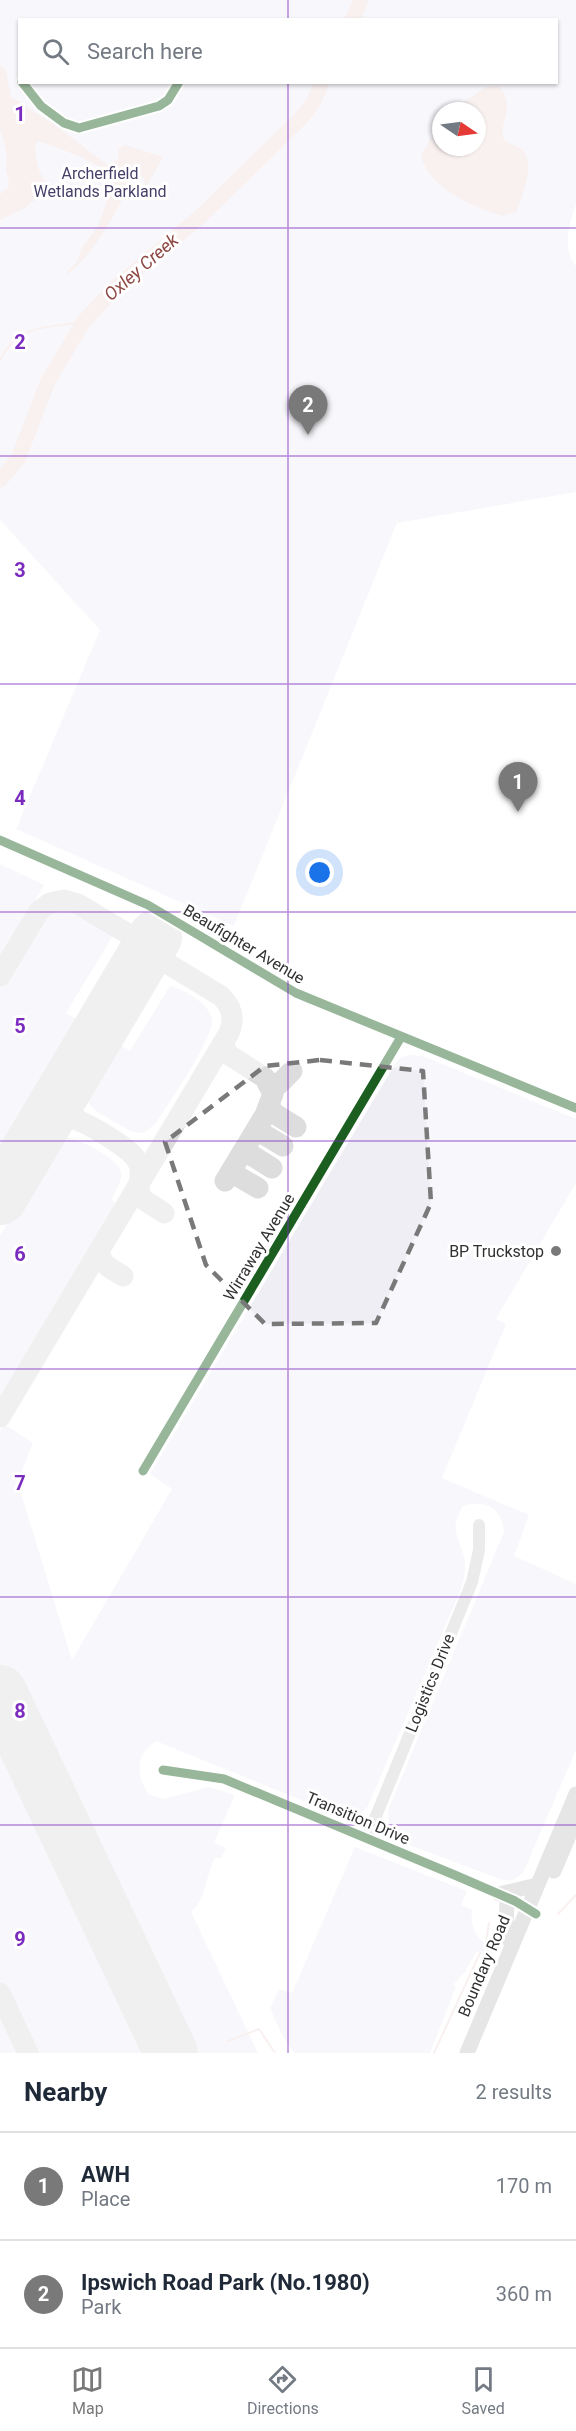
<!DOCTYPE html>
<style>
:root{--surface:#fff;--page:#f2f2f3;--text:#1f2937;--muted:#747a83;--line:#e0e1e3;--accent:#797979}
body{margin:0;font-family:Roboto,sans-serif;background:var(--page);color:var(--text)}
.compass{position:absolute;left:432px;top:102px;width:54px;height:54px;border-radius:50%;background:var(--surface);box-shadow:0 2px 4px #0004;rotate:103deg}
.you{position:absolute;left:320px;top:873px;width:21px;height:21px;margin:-15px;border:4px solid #fff;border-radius:50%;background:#1a73e8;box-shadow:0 0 0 9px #1a73e833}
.badge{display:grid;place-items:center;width:39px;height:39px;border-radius:50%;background:var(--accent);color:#fff;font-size:20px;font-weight:700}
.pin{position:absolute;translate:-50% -50px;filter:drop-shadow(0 2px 3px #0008)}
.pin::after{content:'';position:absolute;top:32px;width:21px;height:18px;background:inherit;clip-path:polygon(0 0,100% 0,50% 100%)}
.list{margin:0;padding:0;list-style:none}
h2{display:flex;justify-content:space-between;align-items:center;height:78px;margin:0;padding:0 24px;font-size:26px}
h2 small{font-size:20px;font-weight:400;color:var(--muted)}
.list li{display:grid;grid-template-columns:39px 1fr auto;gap:18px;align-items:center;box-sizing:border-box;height:108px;padding:0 24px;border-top:2px solid var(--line)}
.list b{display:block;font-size:22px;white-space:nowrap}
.list p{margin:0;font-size:20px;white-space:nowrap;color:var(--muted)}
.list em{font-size:20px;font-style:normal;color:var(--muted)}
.icon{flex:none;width:33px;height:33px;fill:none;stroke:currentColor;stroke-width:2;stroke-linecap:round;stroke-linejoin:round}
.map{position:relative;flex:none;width:576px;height:2053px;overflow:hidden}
.search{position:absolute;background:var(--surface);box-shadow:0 2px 4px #0004;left:18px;right:18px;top:18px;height:66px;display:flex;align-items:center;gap:15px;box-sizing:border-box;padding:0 21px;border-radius:0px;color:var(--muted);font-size:22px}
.sheet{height:294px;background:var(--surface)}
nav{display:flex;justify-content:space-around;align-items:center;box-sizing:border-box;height:84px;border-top:2px solid var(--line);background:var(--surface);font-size:16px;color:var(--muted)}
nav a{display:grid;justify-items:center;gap:3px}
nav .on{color:var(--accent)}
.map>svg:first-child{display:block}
</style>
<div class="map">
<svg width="576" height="2053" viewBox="0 0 576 2053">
<rect width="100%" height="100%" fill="#fff"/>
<path fill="#efeef5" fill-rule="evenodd" d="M 0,0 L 576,0 L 576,204 C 570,222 561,250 576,266 L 576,492 L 397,523 L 234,926 L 16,829 L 100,630 L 0,520 ZM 20,20 L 556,20 L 556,82 L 20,82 ZM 441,111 L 477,111 L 477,147 L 441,147 Z
M 0,864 L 44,885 L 0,961 Z
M 66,906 L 75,909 L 114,934 L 66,1013 L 82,1022 L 0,1160 L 0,987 L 41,917 L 54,908 Z
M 170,986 C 183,989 211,1004 212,1020 C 214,1038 168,1104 156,1123 L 144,1133 L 132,1132 L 97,1112 L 89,1104 L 85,1091 L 115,1042 L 130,1051 Z
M 409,1055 L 423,1056 L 576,1119 L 576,1183 L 496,1319 L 506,1324 L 442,1478 L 529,1515 L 514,1556 L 576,1584 L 576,1750 L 524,1871 C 516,1880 511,1882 500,1879 L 396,1840 L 389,1830 L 388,1810 L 504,1532 C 502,1508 486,1499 463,1506 C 449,1530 458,1534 464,1557 C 467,1567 464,1577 462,1587 L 368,1806 L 360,1814 L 340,1816 L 156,1741 C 135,1755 136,1774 148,1794 L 163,1799 L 209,1787 L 235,1795 L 214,1843 L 226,1848 L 221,1858 L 215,1858 C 205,1876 207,1898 191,1912 L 258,2053 L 0,2053 L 0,1432 L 4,1424 L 33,1443 L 21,1473 L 21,1493 L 72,1660 L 172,1489 L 150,1474 L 395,1064 L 401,1057 Z
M 64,1137 C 77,1137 118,1158 121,1172 C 123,1180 115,1191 112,1199 L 115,1203 L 112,1215 L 9,1389 L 0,1397 L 0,1235 L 55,1142 Z
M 355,1847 L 467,1891 L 461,1905 L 472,1910 C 470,1924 475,1937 487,1945 L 496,1940 L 484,1970 L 478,1966 L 484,1954 L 477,1951 L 465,1972 L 453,1985 L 456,1987 L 430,2053 L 294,2053 L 281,2033 L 270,2008 L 279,1989 L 292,1993 Z"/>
<path fill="#f1dedd" d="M 0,65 L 6,70 L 11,97 L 55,125 L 109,166 L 119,159 L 118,149 L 125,145 L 163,157 L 145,189 L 144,178 L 132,174 C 124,203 93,255 68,274 L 67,272 L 77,262 L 82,248 L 98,226 L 110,192 L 112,173 L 79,156 L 39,141 L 35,145 C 36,160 37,173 48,184 L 48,190 L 23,209 L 0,220 L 0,194 L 8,188 L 9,181 L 6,169 L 7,154 L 0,129 Z
M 499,86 C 517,108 498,119 504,140 C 509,144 515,145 520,148 C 538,162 522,195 517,211 L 502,216 C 471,206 430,189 421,156 L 441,120 L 441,147 L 477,147 L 477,111 L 451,111 L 486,87 Z"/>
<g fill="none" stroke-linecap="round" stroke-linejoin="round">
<path stroke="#f1dedd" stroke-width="2" d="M 0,360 C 19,321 48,330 84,321
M 558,1914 L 576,1895
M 486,1941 L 489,1923
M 228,2041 L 259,2029 L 275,2053
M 434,2053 L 480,1953"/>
<path stroke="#f1dedd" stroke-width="15" d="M 352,20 L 361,0
M 0,480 L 18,459 L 48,381 L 84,321 L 116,287 L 201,216 L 301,118 L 313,103 L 322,82"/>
<path stroke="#ddd" stroke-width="21" d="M 0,976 L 39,911 L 50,903 L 64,900 L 78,904 L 140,941 L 155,956 L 221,996 C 232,1007 235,1019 229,1033 L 0,1417
M 107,1018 L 141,957 L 141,945 L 134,937
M 224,1041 L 226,1053 L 265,1078 L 273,1094 L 265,1115 L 225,1181
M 270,1083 L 278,1085 L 292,1071
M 270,1104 L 272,1112 L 296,1127
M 79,1121 C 49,1095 86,1054 101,1029
M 254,1134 L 260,1132 L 283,1146
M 241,1155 L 248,1153 L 272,1168
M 233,1168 L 234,1174 L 258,1188
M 139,1185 L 141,1198 L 164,1213
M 3,1193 L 43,1128 C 50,1121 59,1117 69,1118 C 82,1119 130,1148 136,1159 C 142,1167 141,1177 138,1186
M 100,1249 C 98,1264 112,1269 123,1276
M 0,1993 L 28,2053"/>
<path stroke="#ddd" stroke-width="54" d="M 0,1198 L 155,937
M 0,1692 L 171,2053"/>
<path stroke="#d3d3d3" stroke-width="12" d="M 0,840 L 148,905 L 296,993 L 576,1108
M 143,1471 L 401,1037
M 163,1770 L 224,1779 L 457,1876 L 515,1901 L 536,1914
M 367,1838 L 472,1582 L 479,1550 L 479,1525"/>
<path stroke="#c7c7c7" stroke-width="15" d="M 554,1871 L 576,1819
M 499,1894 L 537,1885
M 507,1898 L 506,1931 L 512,1946
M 467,2053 L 576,1794"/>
<g stroke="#fff" stroke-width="13">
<path id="cycleway" d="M 22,82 L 41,106 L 64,123 L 79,128 L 159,106 L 168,100 L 179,82
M 0,840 L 148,905 L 296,993 L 576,1108
M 143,1471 L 401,1037
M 163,1770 L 224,1779 L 457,1876 L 515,1901 L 536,1914"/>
</g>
<use href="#cycleway" stroke="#1b5e20" stroke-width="9"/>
</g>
<path d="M0 0H576V2053H0ZM 320,1060 L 423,1071 L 431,1203 L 376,1323 L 265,1324 L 206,1265 L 165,1142 L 265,1066 Z" fill="#fff" fill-opacity=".55" fill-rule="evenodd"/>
<path fill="none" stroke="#797979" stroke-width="4.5" stroke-dasharray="12 8" stroke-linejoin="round" d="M 320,1060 L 423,1071 L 431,1203 L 376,1323 L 265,1324 L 206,1265 L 165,1142 L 265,1066 Z"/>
<path fill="none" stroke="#7b2cbf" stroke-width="1.5" stroke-opacity="0.55" d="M 288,0 L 288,20M 288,82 L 288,2053M 0,228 L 576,228M 0,456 L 576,456M 0,684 L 576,684M 0,912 L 576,912M 0,1141 L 576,1141M 0,1369 L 576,1369M 0,1597 L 576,1597M 0,1825 L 576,1825"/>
<circle fill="#797979" stroke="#fff" stroke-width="2" cx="556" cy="1251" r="6"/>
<g text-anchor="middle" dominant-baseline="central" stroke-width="6" stroke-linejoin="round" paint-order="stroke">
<g font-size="16" fill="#49406a" stroke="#fff">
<text x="100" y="173">Archerfield<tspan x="100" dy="18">Wetlands Parkland</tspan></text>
</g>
<g font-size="16" fill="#313131" stroke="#fff">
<text transform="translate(244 944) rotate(31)">Beaufighter Avenue</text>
<text transform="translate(259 1247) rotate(-59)">Wirraway Avenue</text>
<text transform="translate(430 1683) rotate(-68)">Logistics Drive</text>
<text transform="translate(358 1818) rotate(23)">Transition Drive</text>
<text transform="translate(484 1966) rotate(-67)">Boundary Road</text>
</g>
<g font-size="16" fill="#313131" stroke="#fff" text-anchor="end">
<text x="544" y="1251">BP Truckstop</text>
</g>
<g font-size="18" font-style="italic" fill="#8e4843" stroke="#fff">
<text transform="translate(141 267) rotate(-41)">Oxley Creek</text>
</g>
</g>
<g font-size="20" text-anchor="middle" font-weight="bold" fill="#7b2cbf" stroke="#fff" stroke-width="6" stroke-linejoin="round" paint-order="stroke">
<text x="20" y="121">1</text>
<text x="20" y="349">2</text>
<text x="20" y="577">3</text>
<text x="20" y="805">4</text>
<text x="20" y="1033">5</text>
<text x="20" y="1261">6</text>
<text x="20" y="1490">7</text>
<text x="20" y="1718">8</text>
<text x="20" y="1946">9</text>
</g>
</svg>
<svg class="compass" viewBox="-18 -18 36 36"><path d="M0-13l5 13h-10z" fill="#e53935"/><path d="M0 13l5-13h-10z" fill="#747a83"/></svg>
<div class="you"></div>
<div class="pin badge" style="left:518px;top:812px">1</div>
<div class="pin badge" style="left:308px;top:435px">2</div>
<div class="search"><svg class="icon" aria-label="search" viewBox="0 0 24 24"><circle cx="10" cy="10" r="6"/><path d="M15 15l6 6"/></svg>Search here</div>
</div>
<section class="sheet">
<h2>Nearby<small>2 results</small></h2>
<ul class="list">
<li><span class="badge">1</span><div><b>AWH</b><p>Place</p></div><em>170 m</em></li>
<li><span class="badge">2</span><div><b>Ipswich Road Park (No.1980)</b><p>Park</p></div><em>360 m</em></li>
</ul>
</section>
<nav>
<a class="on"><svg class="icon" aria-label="map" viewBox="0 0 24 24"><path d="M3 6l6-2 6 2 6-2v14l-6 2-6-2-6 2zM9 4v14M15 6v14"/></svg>Map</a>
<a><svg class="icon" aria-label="directions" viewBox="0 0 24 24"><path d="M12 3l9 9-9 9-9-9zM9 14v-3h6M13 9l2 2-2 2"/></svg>Directions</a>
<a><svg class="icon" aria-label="saved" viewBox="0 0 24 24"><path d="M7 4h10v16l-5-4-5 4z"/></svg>Saved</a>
</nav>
